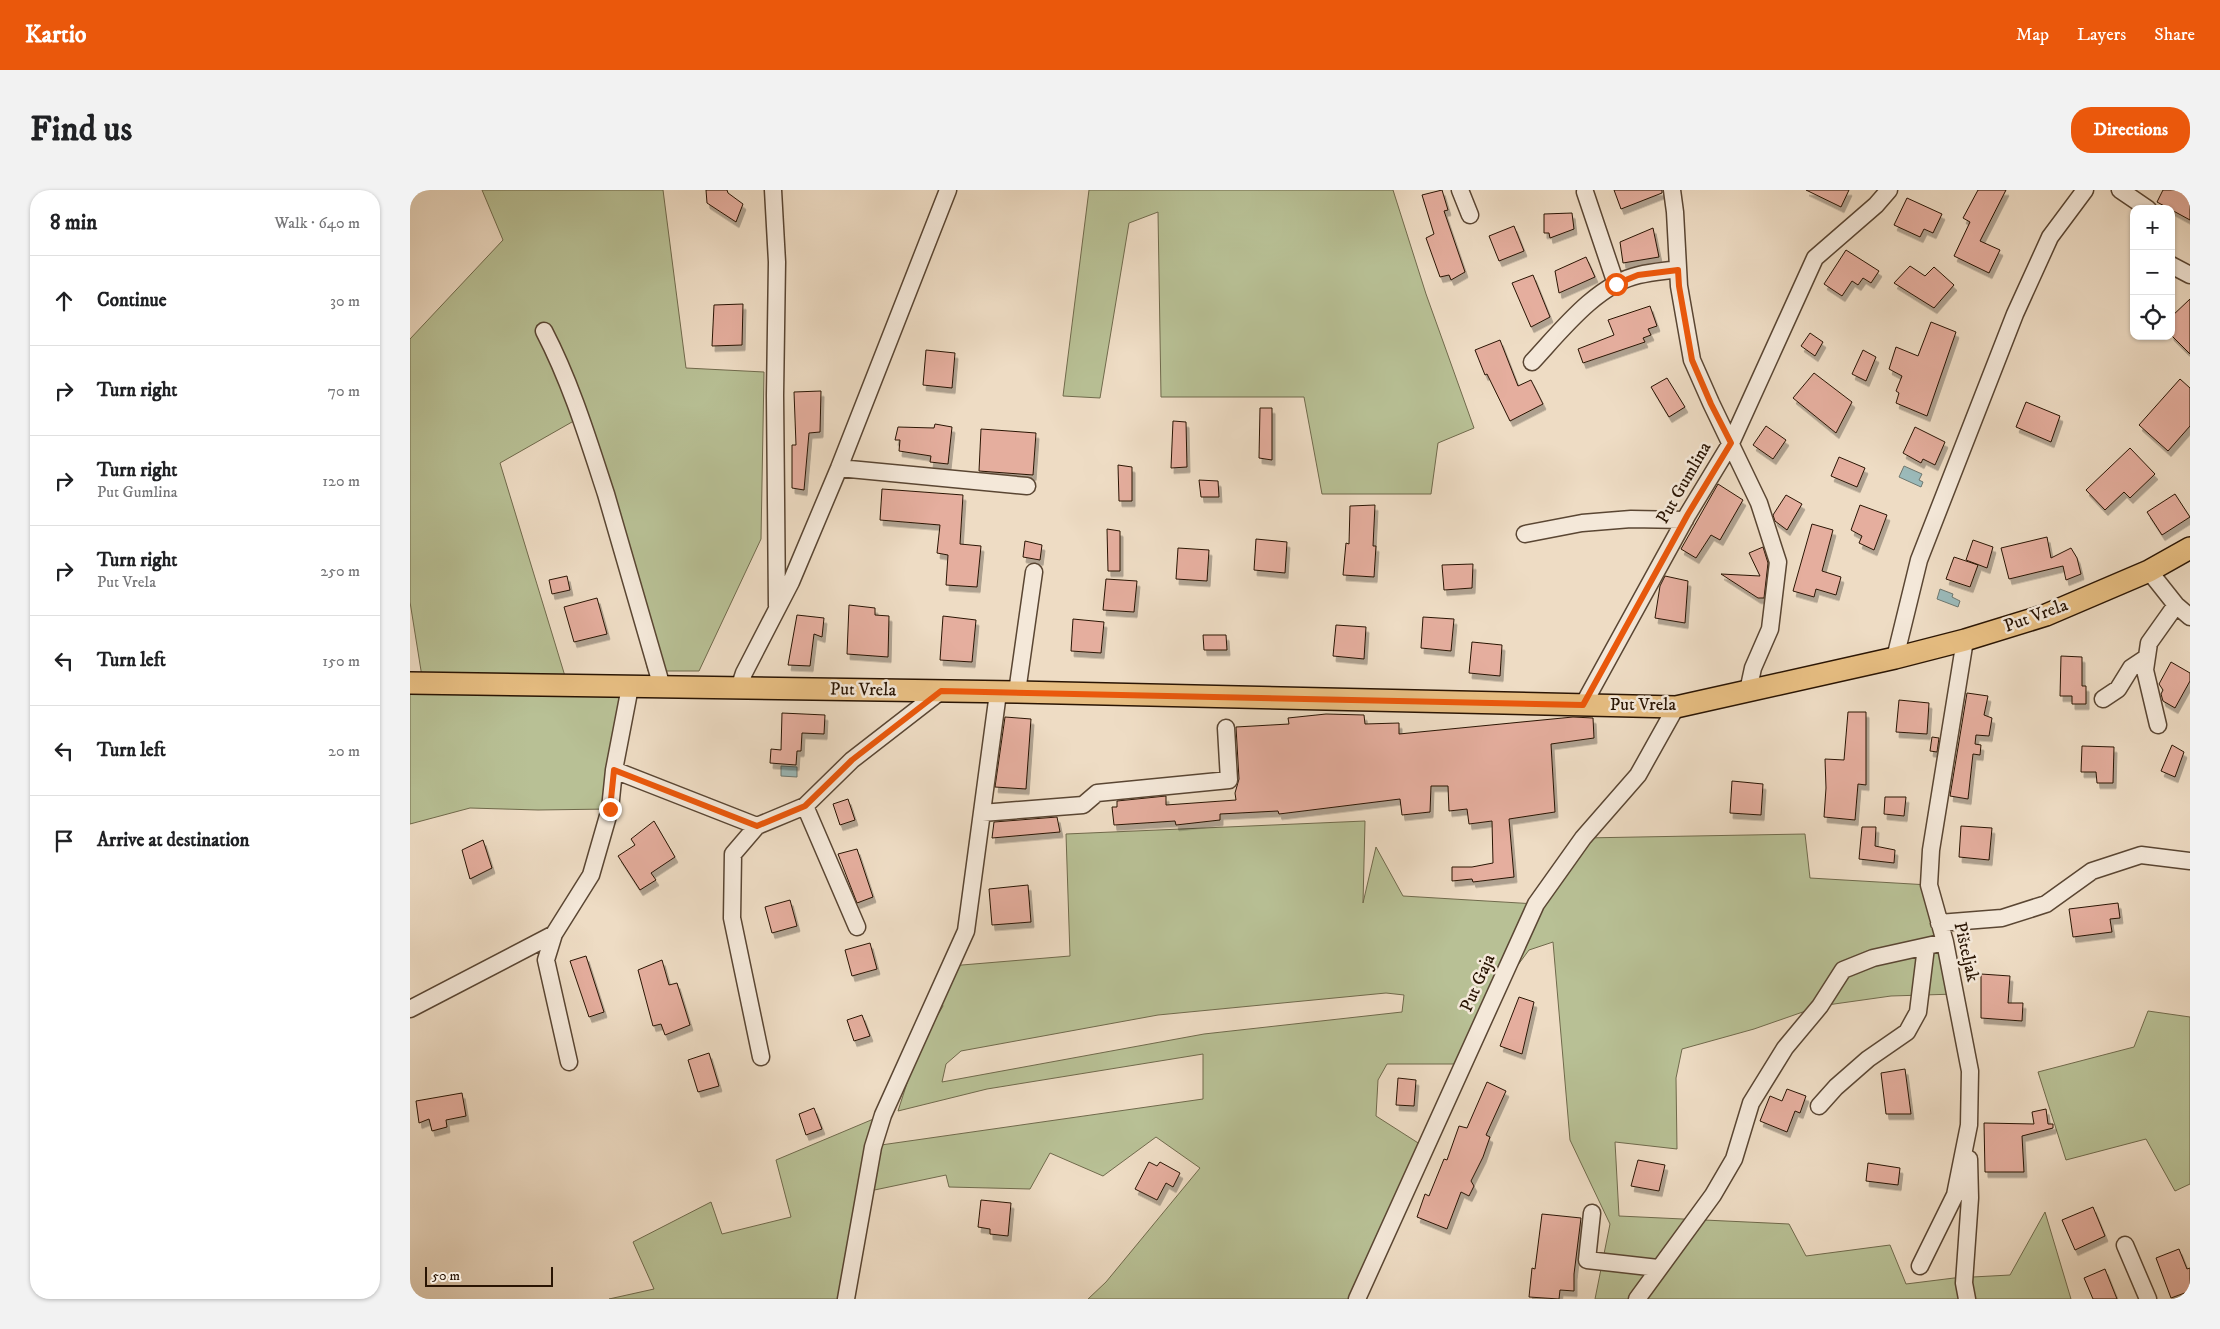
<!DOCTYPE html>
<meta charset="utf-8">
<style>
:root{--surface:#fff;--page:#f2f2f2;--text:#202124;--muted:#757577;--line:#e0e0e0;--accent:#ea580c}
body{margin:0;font-family:"IM FELL DW Pica",serif;background:var(--page);color:var(--text)}
.controls{position:absolute;right:15px;top:15px;display:grid;overflow:hidden;border-radius:10px;box-shadow:0 1px 4px #0004}
.controls button{width:45px;height:45px;display:grid;place-items:center;padding:0;border:0;border-bottom:1px solid var(--line);background:var(--surface);color:var(--text);font:25px sans-serif}
.scale{position:absolute;left:15px;bottom:12px;width:128px;box-sizing:border-box;padding-left:5px;border:2px solid #291403;border-top:0;font-size:14px;line-height:18px;white-space:nowrap;color:#291403;-webkit-text-stroke:4px #f4e8d9;paint-order:stroke}
.stop{position:absolute;width:15px;height:15px;margin:-11px;border:4px solid #ea580c;border-radius:50%;background:#fff}
.stop.end{background:#ea580c;border-color:#fff;box-shadow:0 1px 5px #0008}
.list{margin:0;padding:0;list-style:none}
h2{display:flex;justify-content:space-between;align-items:center;height:65px;margin:0;padding:0 20px;font-size:21px}
h2 small{font-size:16px;font-weight:400;color:var(--muted)}
.list li{display:grid;grid-template-columns:32px 1fr auto;gap:15px;align-items:center;box-sizing:border-box;height:90px;padding:0 20px;border-top:1px solid var(--line)}
.list b{display:block;font-size:19px;white-space:nowrap}
.list p{margin:0;font-size:16px;white-space:nowrap;color:var(--muted)}
.list em{font-size:16px;font-style:normal;color:var(--muted)}
.icon{flex:none;width:28px;height:28px;fill:none;stroke:currentColor;stroke-width:2;stroke-linecap:round;stroke-linejoin:round}
.map{position:relative;flex:none;width:1780px;height:1109px;overflow:hidden;border-radius:20px}
header{display:flex;align-items:center;gap:30px;box-sizing:border-box;height:70px;padding:0 25px;background:var(--accent);color:#fff}
header strong{font-size:24px}
nav{display:flex;gap:28px;margin-inline-start:auto;font-size:18px}
.intro{display:flex;align-items:center;justify-content:space-between;box-sizing:border-box;height:120px;padding:0 30px}
h1{margin:0;font-size:35px}
.button{padding:12px 22px;border-radius:20px;background:var(--accent);color:#fff;font-size:18px;font-weight:700}
main{display:flex;gap:30px;padding:0 30px}
aside{flex:1;background:var(--surface);border-radius:20px;box-shadow:0 1px 4px #0004}
.map>svg:first-child{display:block}
</style>
<header>
<strong>Kartio</strong>
<nav><a>Map</a><a>Layers</a><a>Share</a></nav>
</header>
<div class="intro"><h1>Find us</h1><a class="button">Directions</a></div>
<main>
<aside>
<h2>8 min<small>Walk · 640 m</small></h2>
<ul class="list">
<li><svg class="icon" aria-label="ahead" viewBox="0 0 24 24"><path d="M12 20V5M6 11l6-6 6 6"/></svg><div><b>Continue</b></div><em>30 m</em></li>
<li><svg class="icon" aria-label="right" viewBox="0 0 24 24"><path d="M7 20v-9h11M14 6l5 5-5 5"/></svg><div><b>Turn right</b></div><em>70 m</em></li>
<li><svg class="icon" aria-label="right" viewBox="0 0 24 24"><path d="M7 20v-9h11M14 6l5 5-5 5"/></svg><div><b>Turn right</b><p>Put Gumlina</p></div><em>120 m</em></li>
<li><svg class="icon" aria-label="right" viewBox="0 0 24 24"><path d="M7 20v-9h11M14 6l5 5-5 5"/></svg><div><b>Turn right</b><p>Put Vrela</p></div><em>250 m</em></li>
<li><svg class="icon" aria-label="left" viewBox="0 0 24 24"><path d="M17 20v-9H6M10 6l-5 5 5 5"/></svg><div><b>Turn left</b></div><em>150 m</em></li>
<li><svg class="icon" aria-label="left" viewBox="0 0 24 24"><path d="M17 20v-9H6M10 6l-5 5 5 5"/></svg><div><b>Turn left</b></div><em>20 m</em></li>
<li><svg class="icon" aria-label="arrive" viewBox="0 0 24 24"><path d="M6 21V4h12l-3 4 3 4H6"/></svg><div><b>Arrive at destination</b></div></li>
</ul>
</aside>
<div class="map">
<svg width="1780" height="1109" viewBox="0 0 1780 1109">
<defs>
<filter id="shadow"><feDropShadow dx="3" dy="5.5" stdDeviation="0" flood-color="#0004"/></filter>
</defs>
<rect width="100%" height="100%" fill="#eedcc4"/>
<filter id="stains"><feTurbulence type="fractalNoise" baseFrequency=".004" numOctaves="4"/><feColorMatrix values="0 0 0 0 .2 0 0 0 0 .09 0 0 0 0 .02 0 0 0 .5 -.17"/></filter>
<radialGradient id="worn" r=".72"><stop offset=".6" stop-color="#630" stop-opacity="0"/><stop offset="1" stop-color="#630" stop-opacity=".3"/></radialGradient>
<path fill="#b8c095" stroke="#706a4c" fill-rule="evenodd" d="M 72,0 L 253,0 L 276,178 L 354,182 L 351,349 L 289,481 L 238,481 L 176,224 L 90,273 L 158,496 L 220,497 L 200,619 L 128,620 L 60,618 L 0,634 L 0,493 L 13,493 L 0,412 L 0,149 L 93,50 Z
M 679,0 L 983,0 L 1016,104 L 1064,238 L 1028,253 L 1021,304 L 912,304 L 894,207 L 751,207 L 748,22 L 719,33 L 690,208 L 653,206 Z
M 955,631 L 953,713 L 966,657 L 993,706 L 1126,714 L 1173,648 L 1395,644 L 1400,688 L 1519,695 L 1546,804 L 1481,806 L 1410,816 L 1344,839 L 1272,859 L 1266,888 L 1267,959 L 1205,952 L 1209,1026 L 1379,1034 L 1396,1066 L 1480,1055 L 1496,1094 L 1544,1088 L 1600,1085 L 1635,1022 L 1661,1109 L 1185,1109 L 1200,1034 L 1160,950 L 1143,752 L 1119,760 L 1085,806 L 1054,874 L 977,874 L 968,890 L 966,926 L 1016,958 L 947,1109 L 678,1109 L 696,1092 L 790,978 L 746,947 L 693,986 L 640,963 L 620,999 L 539,997 L 536,985 L 455,1002 L 436,1109 L 199,1109 L 244,1099 L 223,1052 L 301,1012 L 312,1044 L 381,1027 L 366,970 L 473,925 L 464,956 L 793,909 L 793,864 L 577,899 L 488,921 L 508,859 L 533,816 L 528,804 L 540,776 L 660,766 L 656,644 ZM 976,803 L 994,805 L 992,822 L 794,844 L 532,892 L 536,874 L 551,861 L 748,825 Z
M 1738,821 L 1780,827 L 1780,994 L 1765,1001 L 1736,949 L 1656,970 L 1628,882 L 1724,857 Z"/>
<path fill="#9bbaba" stroke="#6d7871" d="M 1494,276 L 1512,284 L 1509,290 L 1513,292 L 1511,297 L 1489,287 Z
M 1530,399 L 1543,404 L 1542,407 L 1550,411 L 1548,417 L 1527,409 Z
M 371,576 L 387,577 L 387,587 L 371,586 Z"/>
<path fill="#e5ae9e" stroke="#291403" filter="url(#shadow)" d="M 296,0 L 317,0 L 318,3 L 333,14 L 326,32 L 297,13 Z
M 1032,0 L 1038,20 L 1034,21 L 1055,82 L 1041,90 L 1039,85 L 1030,87 L 1016,48 L 1024,44 L 1012,5 Z
M 1204,0 L 1252,0 L 1252,3 L 1211,19 Z
M 1396,0 L 1439,0 L 1431,17 Z
M 1568,0 L 1596,0 L 1570,51 L 1590,60 L 1579,83 L 1544,66 L 1560,32 L 1553,28 Z
M 1753,0 L 1780,0 L 1780,30 L 1747,12 Z
M 1497,8 L 1532,24 L 1523,43 L 1514,39 L 1510,47 L 1484,35 Z
M 1162,23 L 1164,39 L 1140,48 L 1139,43 L 1134,43 L 1134,24 Z
M 1104,36 L 1114,61 L 1089,71 L 1079,46 Z
M 1243,38 L 1249,67 L 1213,73 L 1210,52 Z
M 1436,60 L 1469,81 L 1461,93 L 1453,88 L 1448,95 L 1442,91 L 1432,106 L 1414,94 Z
M 1176,67 L 1185,87 L 1149,103 L 1145,81 Z
M 1500,76 L 1515,86 L 1524,77 L 1544,95 L 1524,118 L 1484,93 Z
M 1123,85 L 1140,127 L 1121,137 L 1102,93 Z
M 1780,109 L 1780,164 L 1761,145 L 1761,127 Z
M 333,114 L 332,155 L 302,156 L 304,115 Z
M 1240,116 L 1247,136 L 1238,139 L 1241,145 L 1233,148 L 1235,152 L 1173,173 L 1168,159 L 1204,145 L 1198,130 Z
M 1521,132 L 1546,142 L 1517,226 L 1486,213 L 1489,203 L 1486,201 L 1492,186 L 1479,179 L 1486,157 L 1508,166 Z
M 1400,143 L 1413,152 L 1405,166 L 1391,156 Z
M 1090,150 L 1108,196 L 1121,190 L 1133,214 L 1100,231 L 1077,184 L 1075,185 L 1065,160 Z
M 516,160 L 545,163 L 542,198 L 513,195 Z
M 1453,160 L 1466,167 L 1456,191 L 1442,184 Z
M 1404,183 L 1442,212 L 1426,243 L 1383,208 Z
M 1257,188 L 1275,217 L 1259,227 L 1241,197 Z
M 1770,189 L 1780,198 L 1780,236 L 1758,261 L 1729,235 Z
M 411,201 L 410,242 L 399,243 L 394,300 L 382,298 L 382,255 L 386,255 L 384,202 Z
M 1616,212 L 1650,226 L 1641,252 L 1606,237 Z
M 850,218 L 862,218 L 862,270 L 849,268 Z
M 763,231 L 776,232 L 777,277 L 761,278 Z
M 525,234 L 542,237 L 538,274 L 520,272 L 521,266 L 489,261 L 490,250 L 485,250 L 488,237 L 524,238 Z
M 1356,236 L 1376,250 L 1363,269 L 1343,255 Z
M 1505,237 L 1535,252 L 1525,275 L 1513,269 L 1511,273 L 1493,263 Z
M 571,239 L 626,243 L 623,285 L 569,281 Z
M 1720,258 L 1745,284 L 1720,308 L 1714,302 L 1695,320 L 1676,300 Z
M 1429,267 L 1455,278 L 1447,297 L 1421,286 Z
M 708,275 L 722,277 L 722,311 L 709,311 Z
M 789,290 L 808,291 L 809,307 L 791,307 Z
M 1308,294 L 1333,310 L 1310,350 L 1301,345 L 1286,368 L 1271,359 Z
M 472,299 L 553,305 L 550,354 L 571,356 L 567,397 L 536,395 L 538,365 L 527,363 L 530,335 L 470,330 Z
M 1765,304 L 1780,327 L 1752,345 L 1737,322 Z
M 1376,305 L 1392,314 L 1377,340 L 1365,331 L 1363,325 Z
M 965,315 L 963,356 L 966,356 L 964,387 L 933,385 L 936,353 L 939,354 L 940,316 Z
M 1450,315 L 1477,325 L 1464,360 L 1449,353 L 1452,346 L 1441,340 Z
M 1402,334 L 1423,340 L 1412,381 L 1431,387 L 1426,405 L 1406,399 L 1404,407 L 1383,401 Z
M 697,339 L 710,341 L 710,381 L 698,381 Z
M 1637,347 L 1641,368 L 1661,358 L 1667,368 L 1671,384 L 1656,390 L 1653,376 L 1599,389 L 1591,358 Z
M 846,349 L 877,352 L 875,383 L 844,380 Z
M 1563,350 L 1583,357 L 1577,378 L 1556,370 Z
M 615,351 L 632,355 L 630,370 L 613,367 Z
M 1353,357 L 1358,373 L 1354,408 L 1348,408 L 1311,384 L 1350,386 L 1339,363 Z
M 768,358 L 799,360 L 797,391 L 766,389 Z
M 1544,367 L 1568,375 L 1560,397 L 1536,389 Z
M 1063,374 L 1062,398 L 1034,400 L 1032,375 Z
M 157,386 L 160,400 L 142,404 L 139,390 Z
M 1255,386 L 1278,391 L 1275,433 L 1245,428 L 1250,396 Z
M 696,389 L 727,391 L 724,422 L 693,420 Z
M 187,408 L 197,444 L 164,452 L 154,417 Z
M 439,415 L 465,418 L 465,425 L 479,426 L 478,467 L 437,464 Z
M 387,425 L 414,428 L 412,447 L 404,444 L 400,476 L 378,475 Z
M 533,426 L 566,430 L 562,472 L 530,470 Z
M 1013,427 L 1044,429 L 1041,461 L 1011,458 Z
M 663,429 L 694,432 L 691,463 L 661,461 Z
M 926,435 L 956,437 L 954,469 L 923,466 Z
M 793,445 L 816,445 L 817,460 L 794,460 Z
M 1062,452 L 1092,455 L 1090,486 L 1059,483 Z
M 1651,466 L 1672,467 L 1672,496 L 1676,496 L 1676,514 L 1662,514 L 1662,506 L 1650,506 Z
M 1761,472 L 1780,483 L 1780,491 L 1765,518 L 1753,511 L 1751,504 L 1753,500 L 1749,494 Z
M 1557,503 L 1578,506 L 1574,525 L 1582,528 L 1579,546 L 1566,545 L 1565,554 L 1571,555 L 1570,565 L 1563,564 L 1558,609 L 1540,606 Z
M 1489,510 L 1519,513 L 1517,544 L 1486,542 Z
M 1438,522 L 1456,522 L 1456,595 L 1448,594 L 1445,630 L 1414,627 L 1416,598 L 1415,569 L 1434,570 Z
M 372,523 L 415,525 L 414,544 L 392,543 L 391,561 L 387,561 L 386,575 L 360,573 L 361,559 L 371,560 Z
M 916,524 L 954,525 L 955,534 L 989,533 L 989,544 L 1163,527 L 1183,528 L 1184,548 L 1141,554 L 1145,622 L 1099,629 L 1104,687 L 1063,692 L 1062,689 L 1042,691 L 1042,677 L 1062,677 L 1083,673 L 1082,631 L 1059,634 L 1057,619 L 1039,621 L 1038,596 L 1021,596 L 1020,622 L 992,625 L 990,609 L 869,624 L 868,621 L 810,624 L 810,630 L 766,635 L 765,631 L 704,635 L 702,617 L 707,617 L 707,611 L 756,606 L 756,615 L 826,610 L 825,603 L 829,589 L 826,537 L 879,534 L 878,528 Z
M 595,527 L 621,529 L 616,599 L 585,597 Z
M 1522,547 L 1529,548 L 1527,562 L 1520,561 Z
M 1762,555 L 1774,562 L 1765,587 L 1751,581 Z
M 1672,556 L 1704,557 L 1703,593 L 1687,593 L 1686,582 L 1671,582 Z
M 1322,591 L 1353,594 L 1351,625 L 1320,623 Z
M 1475,607 L 1496,607 L 1494,626 L 1474,624 Z
M 438,609 L 445,630 L 430,635 L 423,614 Z
M 647,627 L 650,642 L 582,648 L 584,632 Z
M 244,631 L 265,667 L 241,683 L 246,690 L 230,700 L 208,666 L 225,655 L 221,649 Z
M 1551,636 L 1582,638 L 1579,670 L 1549,667 Z
M 1452,637 L 1466,637 L 1465,656 L 1485,660 L 1484,673 L 1449,669 Z
M 73,650 L 82,678 L 60,689 L 52,660 Z
M 447,659 L 463,707 L 447,713 L 428,664 Z
M 618,695 L 621,732 L 582,735 L 579,699 Z
M 380,710 L 387,736 L 362,743 L 355,717 Z
M 1708,713 L 1710,728 L 1700,729 L 1702,742 L 1663,747 L 1659,719 Z
M 460,753 L 467,779 L 442,786 L 435,760 Z
M 176,766 L 194,822 L 179,827 L 160,771 Z
M 252,770 L 259,795 L 267,793 L 280,835 L 255,845 L 251,834 L 243,836 L 228,780 Z
M 1571,784 L 1600,786 L 1598,813 L 1613,813 L 1612,831 L 1571,828 Z
M 1109,807 L 1124,812 L 1112,864 L 1090,856 Z
M 452,825 L 460,846 L 444,851 L 437,830 Z
M 299,863 L 309,896 L 288,902 L 278,870 Z
M 1495,879 L 1501,924 L 1476,924 L 1471,883 Z
M 988,888 L 1006,890 L 1004,916 L 986,915 Z
M 1077,892 L 1096,901 L 1076,945 L 1080,947 L 1073,967 L 1061,991 L 1064,996 L 1059,1006 L 1051,1002 L 1037,1039 L 1007,1027 L 1015,1004 L 1019,1006 L 1034,969 L 1037,970 L 1049,936 L 1057,938 Z
M 1377,899 L 1396,906 L 1390,923 L 1385,921 L 1377,942 L 1350,931 L 1360,906 L 1372,911 Z
M 52,903 L 56,926 L 36,930 L 37,937 L 22,941 L 19,929 L 9,933 L 6,911 Z
M 404,918 L 412,939 L 396,945 L 389,924 Z
M 1636,919 L 1638,934 L 1643,934 L 1643,938 L 1612,946 L 1614,982 L 1575,982 L 1574,933 L 1624,934 L 1622,922 Z
M 1228,970 L 1255,975 L 1249,1001 L 1221,996 Z
M 739,972 L 747,976 L 750,972 L 770,983 L 763,997 L 756,993 L 747,1010 L 725,999 Z
M 1458,973 L 1490,978 L 1488,995 L 1456,991 Z
M 571,1010 L 601,1013 L 598,1046 L 580,1044 L 580,1039 L 568,1037 Z
M 1683,1017 L 1695,1046 L 1665,1060 L 1652,1030 Z
M 1132,1024 L 1171,1028 L 1164,1084 L 1164,1101 L 1150,1100 L 1149,1109 L 1119,1107 L 1122,1078 L 1125,1079 Z
M 1769,1059 L 1777,1079 L 1780,1078 L 1780,1101 L 1761,1108 L 1746,1068 Z
M 1695,1079 L 1707,1109 L 1683,1109 L 1674,1088 Z"/>
<g fill="none" stroke-linecap="round" stroke-linejoin="round">
<g stroke="#5a4633" stroke-width="19">
<path id="minor" d="M 363,0 L 367,72 L 365,205 L 367,416
M 1050,0 L 1060,25
M 1262,0 L 1265,22 L 1269,96 L 1282,170 L 1301,213 L 1349,313 L 1368,372 L 1360,439 L 1343,478 L 1338,501
M 1710,0 L 1738,19
M 1175,2 L 1206,94
M 1761,75 L 1780,85
M 134,141 C 161,193 178,249 196,304 C 215,369 234,433 252,497
M 1122,172 C 1150,142 1187,94 1229,85 C 1242,82 1255,81 1268,79
M 429,278 L 617,296
M 1115,344 L 1172,333 L 1221,329 L 1275,330
M 1739,381 L 1766,415 L 1780,427
M 1485,468 L 1509,370 L 1605,124 L 1640,47 L 1675,0
M 329,498 L 334,483 L 381,392 L 429,278 L 538,0
M 607,502 L 624,382
M 1693,509 L 1708,499 L 1721,478 L 1736,468
M 1173,515 L 1278,324 L 1321,253 L 1405,68 L 1466,15 L 1479,0
M 1748,535 L 1735,480 L 1739,453 L 1766,415
M 204,580 L 347,636 L 395,616 L 442,570 L 531,501
M 395,616 L 447,737
M 572,623 L 673,615 L 687,603 L 819,590 L 816,538
M 347,636 L 323,664 L 322,728 L 351,867
M 1529,733 L 1592,728 L 1636,714 L 1682,681 L 1731,665 L 1780,671
M 0,819 L 144,744
M 159,872 L 136,770 L 144,744 L 181,685 L 200,619 L 204,580 L 220,497
M 1409,916 L 1426,897 L 1458,869 L 1497,842 L 1508,822 L 1516,757
M 1182,1023 L 1177,1070 L 1248,1078
M 1715,1055 L 1738,1109
M 1510,1076 L 1545,1005 L 1559,935 L 1560,881 L 1535,752 L 1519,695 L 1521,660 L 1555,450
M 436,1109 L 463,957 L 473,925 L 556,741 L 588,503
M 947,1109 L 1126,714 L 1173,648 L 1228,585 L 1266,517
M 1227,1109 L 1303,1005 L 1324,969 L 1341,913 L 1375,858 L 1410,816 L 1433,780 L 1463,768 L 1535,752
M 1557,1109 L 1554,1093 L 1560,1008 L 1559,969"/>
</g>
<g stroke="#291403" stroke-width="24">
<path id="major" d="M 0,493 L 607,502 L 1266,517 L 1485,468 L 1555,450 L 1636,425 L 1739,381 L 1780,358"/>
</g>
<use href="#minor" stroke="#f4e8d9" stroke-width="16"/>
<use href="#major" stroke="#e7be82" stroke-width="21"/>
</g>
<g fill="none" stroke-linecap="round" stroke-linejoin="round">
<path stroke="#ea580c" stroke-width="6" d="M 200,619 L 204,580 L 347,636 L 395,616 L 442,570 L 531,501 L 1173,515 L 1278,324 L 1321,253 L 1301,214 L 1282,170 L 1269,96 L 1268,80 L 1228,85 L 1206,94"/>
</g>
<g text-anchor="middle" dominant-baseline="central" stroke-width="5" stroke-linejoin="round" paint-order="stroke">
<g font-size="18" fill="#291403" stroke="#f4e8d9">
<text transform="translate(1274 293) rotate(-60)">Put Gumlina</text>
<text transform="translate(1626 426) rotate(-20)">Put Vrela</text>
<text transform="translate(453 500) rotate(1)">Put Vrela</text>
<text x="1233" y="515">Put Vrela</text>
<text transform="translate(1556 762) rotate(77)">Pišteljak</text>
<text transform="translate(1068 793) rotate(-66)">Put Gaja</text>
</g>
</g>
<rect width="100%" height="100%" filter="url(#stains)"/>
<rect width="100%" height="100%" fill="url(#worn)"/>
</svg>
<div class="controls">
<button>+</button>
<button>−</button>
<button><svg class="icon" aria-label="locate" viewBox="0 0 24 24"><circle cx="12" cy="12" r="6"/><path d="M12 2v4M12 18v4M2 12h4M18 12h4"/></svg></button>
</div>
<div class="scale">50 m</div>
<div class="stop" style="left:1206px;top:94px"></div>
<div class="stop end" style="left:200px;top:619px"></div>
</div>
</main>
